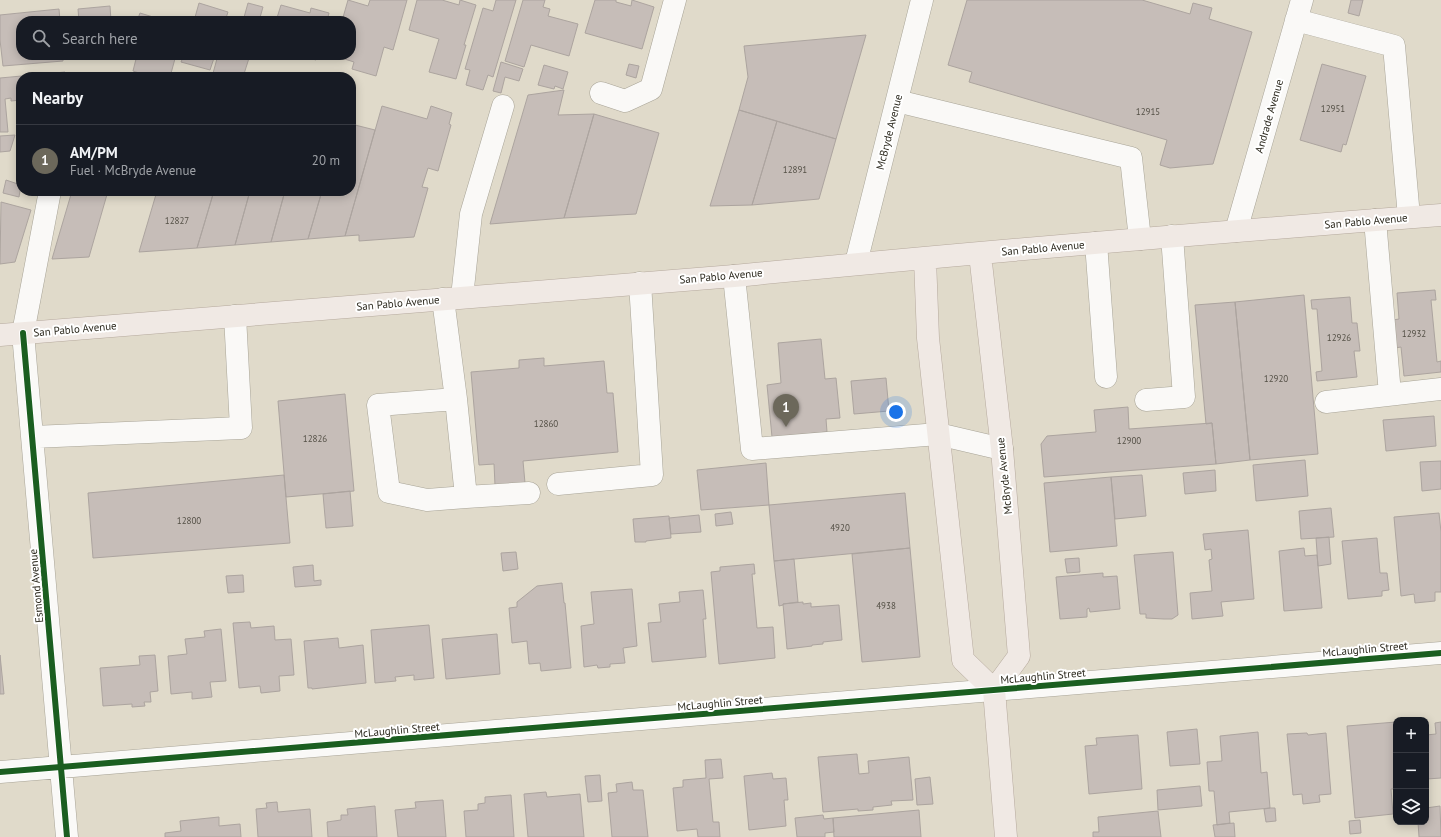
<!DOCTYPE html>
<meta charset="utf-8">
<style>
:root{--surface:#171b24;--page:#242831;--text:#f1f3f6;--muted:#9ea1a6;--line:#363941;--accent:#6c685b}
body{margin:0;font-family:"PT Sans",sans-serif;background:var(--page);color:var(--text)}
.controls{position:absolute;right:12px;bottom:12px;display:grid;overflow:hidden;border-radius:8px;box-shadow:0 2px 10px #0003}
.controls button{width:36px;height:36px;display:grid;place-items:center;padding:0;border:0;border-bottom:1px solid var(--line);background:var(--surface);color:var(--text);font:20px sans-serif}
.you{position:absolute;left:896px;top:412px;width:14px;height:14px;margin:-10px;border:3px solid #fff;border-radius:50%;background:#1a73e8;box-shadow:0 0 0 6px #1a73e833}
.badge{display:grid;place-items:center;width:26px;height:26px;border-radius:50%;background:var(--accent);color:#fff;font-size:13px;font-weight:700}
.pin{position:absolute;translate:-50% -33px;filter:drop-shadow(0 1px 2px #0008)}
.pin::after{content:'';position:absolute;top:21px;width:14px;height:12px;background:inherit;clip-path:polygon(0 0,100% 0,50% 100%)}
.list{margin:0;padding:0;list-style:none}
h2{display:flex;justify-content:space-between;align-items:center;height:52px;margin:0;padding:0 16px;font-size:17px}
h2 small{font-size:13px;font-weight:400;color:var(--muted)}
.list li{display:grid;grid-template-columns:26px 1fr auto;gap:12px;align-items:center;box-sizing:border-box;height:72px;padding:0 16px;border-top:1px solid var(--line)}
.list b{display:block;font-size:15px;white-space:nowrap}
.list p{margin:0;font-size:13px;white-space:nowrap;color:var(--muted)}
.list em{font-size:13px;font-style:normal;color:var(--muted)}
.icon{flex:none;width:22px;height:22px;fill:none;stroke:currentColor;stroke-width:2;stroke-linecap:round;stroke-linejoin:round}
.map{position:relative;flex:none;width:1441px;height:837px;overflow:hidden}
.search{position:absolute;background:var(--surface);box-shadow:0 2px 10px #0003;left:16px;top:16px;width:340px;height:44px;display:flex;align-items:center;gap:10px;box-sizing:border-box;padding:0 14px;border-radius:16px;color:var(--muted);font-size:15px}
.panel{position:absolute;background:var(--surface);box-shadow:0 2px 10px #0003;left:16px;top:72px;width:340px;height:124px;border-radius:16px}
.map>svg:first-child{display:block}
</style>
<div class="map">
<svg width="1441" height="837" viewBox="0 0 1441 837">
<rect width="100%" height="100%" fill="#e0daca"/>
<path fill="#c6bdb8" stroke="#aca49f" d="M 348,0 L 368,6 L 370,0 L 407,0 L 393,50 L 384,47 L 376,76 L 352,69 L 354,62 L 332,55 L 351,55 L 351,21 L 342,21 Z
M 417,0 L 442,0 L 459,5 L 460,0 L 476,5 L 464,45 L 466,45 L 456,79 L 429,72 L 439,39 L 409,30 Z
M 496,0 L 516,0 L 493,77 L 488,75 L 483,90 L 466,85 L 470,70 L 465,69 L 483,8 L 493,11 Z
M 523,0 L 545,0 L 543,7 L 550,9 L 548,16 L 578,24 L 569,56 L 531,45 L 524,67 L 505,61 Z
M 595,0 L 616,0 L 616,2 L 631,6 L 632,0 L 654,7 L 642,49 L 585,33 Z
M 967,0 L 1142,0 L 1190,14 L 1193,3 L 1212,8 L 1209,19 L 1252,32 L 1213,164 L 1170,168 L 1160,165 L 1167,140 L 969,82 L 972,72 L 948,65 Z
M 1351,0 L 1363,0 L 1359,16 L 1348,13 Z
M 199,3 L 228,12 L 225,21 L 194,21 Z
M 248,3 L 263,7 L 259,21 L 243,21 Z
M 281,5 L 310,13 L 311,8 L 329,13 L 327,21 L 276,21 Z
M 110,6 L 111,21 L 79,21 L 78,9 Z
M 59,9 L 60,21 L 21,21 L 21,55 L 63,55 L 63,61 L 3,66 L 0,40 L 0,15 Z
M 140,13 L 166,21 L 137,21 Z
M 866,35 L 836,139 L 739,110 L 748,77 L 744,46 Z
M 137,55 L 176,55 L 170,77 L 152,77 L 133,71 Z
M 184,55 L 215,55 L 210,70 L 181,62 Z
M 218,55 L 250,55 L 243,77 L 212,77 Z
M 299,55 L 317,55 L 316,60 Z
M 501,62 L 523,69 L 519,81 L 505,77 L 501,93 L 493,91 Z
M 629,64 L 639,66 L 636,78 L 626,75 Z
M 1322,64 L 1366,76 L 1346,145 L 1343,144 L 1341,152 L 1300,140 Z
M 544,65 L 568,72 L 563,89 L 555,86 L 554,89 L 538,85 Z
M 65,72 L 66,77 L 21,77 L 21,100 L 11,101 L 11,98 L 5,99 L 8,132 L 0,132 L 0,78 Z
M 564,90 L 558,115 L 594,114 L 564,218 L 490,224 L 528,95 Z
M 382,106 L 427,119 L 431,106 L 452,113 L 449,124 L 451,125 L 438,171 L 428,168 L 422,187 L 428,188 L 414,237 L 359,241 L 359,235 L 345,236 Z
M 739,110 L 777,121 L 752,205 L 710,206 Z
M 594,114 L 659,133 L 636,214 L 564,218 Z
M 777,121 L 836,139 L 819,199 L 752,205 Z
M 351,124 L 375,130 L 345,236 L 308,239 L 322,191 L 351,191 Z
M 15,135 L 10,151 L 0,152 L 0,136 Z
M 6,180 L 21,185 L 19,197 L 3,193 Z
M 72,191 L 108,191 L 89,257 L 52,259 Z
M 157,191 L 214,191 L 197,248 L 139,252 Z
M 214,191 L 250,191 L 235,245 L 197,248 Z
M 250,191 L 285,191 L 271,242 L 235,245 Z
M 285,191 L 322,191 L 308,239 L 271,242 Z
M 1,202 L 31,210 L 15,262 L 0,264 Z
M 1435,290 L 1436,300 L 1431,300 L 1437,362 L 1441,361 L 1441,372 L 1404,376 L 1401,347 L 1395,348 L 1393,320 L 1399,319 L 1397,293 Z
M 1304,295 L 1318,454 L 1250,460 L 1235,302 Z
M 1350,297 L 1352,323 L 1357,323 L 1360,351 L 1354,351 L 1357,377 L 1317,381 L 1316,372 L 1322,371 L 1317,309 L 1312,309 L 1311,300 Z
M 1235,302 L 1250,460 L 1216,464 L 1212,423 L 1206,424 L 1195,305 Z
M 821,339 L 825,379 L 836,378 L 840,418 L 826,419 L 827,432 L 772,437 L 767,385 L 781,383 L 778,343 Z
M 544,358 L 544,366 L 604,361 L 607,393 L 613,393 L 618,452 L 523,461 L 525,483 L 495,485 L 494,464 L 479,465 L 471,372 L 519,368 L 519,360 Z
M 886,378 L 889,411 L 854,414 L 851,381 Z
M 345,394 L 354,491 L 286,497 L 278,401 Z
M 1128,407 L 1129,429 L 1212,423 L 1216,464 L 1044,477 L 1041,444 L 1047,436 L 1096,432 L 1094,410 Z
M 1434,416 L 1436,446 L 1386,451 L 1383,420 Z
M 1305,460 L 1308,496 L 1256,501 L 1253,465 Z
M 1441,461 L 1441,489 L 1422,491 L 1420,462 Z
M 766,463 L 769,505 L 701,510 L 697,470 Z
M 1215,470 L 1216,491 L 1185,494 L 1183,473 Z
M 284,475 L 290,543 L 93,558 L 88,493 Z
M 1142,475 L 1146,516 L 1115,519 L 1111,477 Z
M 1111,477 L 1117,546 L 1050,552 L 1044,483 Z
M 350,491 L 353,526 L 326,528 L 323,494 Z
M 905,493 L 910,548 L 774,561 L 769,505 Z
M 1331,508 L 1334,537 L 1301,539 L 1299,511 Z
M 731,512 L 733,524 L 716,526 L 715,514 Z
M 1439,513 L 1441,532 L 1441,592 L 1435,592 L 1435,601 L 1415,603 L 1414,594 L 1401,596 L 1394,517 Z
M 699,515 L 701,532 L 671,534 L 669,518 Z
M 669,516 L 671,538 L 646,541 L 646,542 L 635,542 L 633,519 Z
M 1248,530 L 1254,599 L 1221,602 L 1223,616 L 1192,619 L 1190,593 L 1212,591 L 1209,560 L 1212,559 L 1211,549 L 1205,550 L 1203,534 Z
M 1329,537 L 1331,564 L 1318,566 L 1316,538 Z
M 1377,538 L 1380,573 L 1387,573 L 1389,590 L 1382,591 L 1382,596 L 1348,599 L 1342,541 Z
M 910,548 L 920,657 L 862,662 L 852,554 Z
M 1304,548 L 1305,556 L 1317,555 L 1322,608 L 1284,611 L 1279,551 Z
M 516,552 L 518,569 L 503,571 L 501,553 Z
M 1173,552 L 1178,615 L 1172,619 L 1164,619 L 1146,618 L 1146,614 L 1140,614 L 1134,555 Z
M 1079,558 L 1080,572 L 1067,573 L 1065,559 Z
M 794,559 L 798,602 L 783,604 L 783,605 L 779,606 L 774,561 Z
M 754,564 L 755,574 L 752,574 L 757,628 L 773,627 L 775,658 L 719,664 L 711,572 L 720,571 L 720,567 Z
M 313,565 L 314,581 L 321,580 L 321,585 L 295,587 L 293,567 Z
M 1103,573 L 1103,577 L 1117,576 L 1120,609 L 1090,612 L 1089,608 L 1087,609 L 1087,617 L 1060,619 L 1056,577 Z
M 243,575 L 244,592 L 228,593 L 226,576 Z
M 562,583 L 564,603 L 565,603 L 571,668 L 541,671 L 540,663 L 529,664 L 527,641 L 512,643 L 509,608 L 517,607 L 517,602 L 537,586 Z
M 632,589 L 637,646 L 623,648 L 625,663 L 610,664 L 610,667 L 598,668 L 597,665 L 584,667 L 581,626 L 594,624 L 591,592 Z
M 703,590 L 706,619 L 703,619 L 706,657 L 652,662 L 648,623 L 661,622 L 659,604 L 680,602 L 679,592 Z
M 803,602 L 803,604 L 811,603 L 811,607 L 839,605 L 842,640 L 823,642 L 823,644 L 812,645 L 812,646 L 787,649 L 783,604 Z
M 250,622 L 251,628 L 274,626 L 275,640 L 291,639 L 294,675 L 279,676 L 280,691 L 261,693 L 260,686 L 239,688 L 233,623 Z
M 429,625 L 434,678 L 414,680 L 414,675 L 395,677 L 396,681 L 375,683 L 371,630 Z
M 221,629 L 226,681 L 210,682 L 212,697 L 192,699 L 192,692 L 171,694 L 168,656 L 187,654 L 185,639 L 205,637 L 204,631 Z
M 497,634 L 500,674 L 446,679 L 442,639 Z
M 338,638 L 339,648 L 363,645 L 366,683 L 312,689 L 312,688 L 308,688 L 304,641 Z
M 0,655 L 4,694 L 0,694 Z
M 155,655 L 158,691 L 150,692 L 151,702 L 144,702 L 145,706 L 132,707 L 132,704 L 103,706 L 100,668 L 140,665 L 139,656 Z
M 1396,722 L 1396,789 L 1391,789 L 1393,814 L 1355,818 L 1347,726 Z
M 1441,722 L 1441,778 L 1427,779 L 1426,735 L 1436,734 L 1435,723 Z
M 1197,729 L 1200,764 L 1170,766 L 1167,732 Z
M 1258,732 L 1261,773 L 1267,772 L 1270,808 L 1229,812 L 1230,823 L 1217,825 L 1214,791 L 1209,791 L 1207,762 L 1222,761 L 1220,736 Z
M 1307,733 L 1308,735 L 1326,733 L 1331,794 L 1319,795 L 1320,802 L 1303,804 L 1302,794 L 1293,795 L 1287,734 Z
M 1138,735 L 1142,789 L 1089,794 L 1085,746 L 1097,745 L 1096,738 Z
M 857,754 L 859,774 L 869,773 L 868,761 L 909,757 L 913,800 L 891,801 L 892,805 L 873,807 L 873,810 L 858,811 L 858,809 L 823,812 L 818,757 Z
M 721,759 L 723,778 L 709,779 L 713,822 L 719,822 L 720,837 L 698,837 L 697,829 L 677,831 L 673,788 L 683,787 L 683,780 L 706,778 L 705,760 Z
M 772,773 L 773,779 L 786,778 L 788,800 L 784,800 L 786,826 L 749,830 L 744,776 Z
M 600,775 L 602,801 L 588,802 L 585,776 Z
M 930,777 L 933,804 L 917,805 L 915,779 Z
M 632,782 L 633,790 L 643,790 L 648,837 L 612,837 L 608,793 L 617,792 L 616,784 Z
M 1200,786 L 1202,806 L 1158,810 L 1157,790 Z
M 546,792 L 547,797 L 580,794 L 584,837 L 528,837 L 524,794 Z
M 511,795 L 514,837 L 466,837 L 464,811 L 478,810 L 478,804 L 485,803 L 485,797 Z
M 443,800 L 446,837 L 398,837 L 395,810 L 416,808 L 415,802 Z
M 277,802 L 278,812 L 310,809 L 312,837 L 258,837 L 256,809 L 267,808 L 266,803 Z
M 375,806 L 377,837 L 328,837 L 327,822 L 341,820 L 341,815 L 348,815 L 347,809 Z
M 1440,806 L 1441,837 L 1419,837 L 1418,822 L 1426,822 L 1426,808 Z
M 1270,808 L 1275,808 L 1276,821 L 1266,822 L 1264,809 Z
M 919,810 L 921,837 L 834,837 L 833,818 Z
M 1158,811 L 1161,837 L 1093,837 L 1093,832 L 1099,832 L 1098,817 Z
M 823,815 L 824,819 L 833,818 L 834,832 L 825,833 L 825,837 L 797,837 L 795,818 Z
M 219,817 L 219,826 L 240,824 L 241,837 L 165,837 L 165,833 L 181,831 L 180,821 Z
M 1360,820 L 1361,833 L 1350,834 L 1349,821 Z
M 1234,823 L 1235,837 L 1215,837 L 1213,825 Z"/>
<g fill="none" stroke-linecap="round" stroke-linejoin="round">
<g stroke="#a8a497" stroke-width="23">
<path id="minor" d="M 1296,20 L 1394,46 L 1409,217
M 601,93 L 625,101 L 651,89 L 675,0
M 897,101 L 1131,158 L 1140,239
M 50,191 L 23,333 L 67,837
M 1375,220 L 1390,394
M 1236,231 L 1302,0
M 1096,243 L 1106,377
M 856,263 L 922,0
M 734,276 L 752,449 L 938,434 L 1002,449
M 462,297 L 471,214 L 503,106
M 443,299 L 456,399 L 466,497 L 427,500 L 389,492 L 378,405 L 456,399
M 1146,400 L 1184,397 L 1172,236
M 1326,402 L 1441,389
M 33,437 L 241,428 L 235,316
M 558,484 L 652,475 L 640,283
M 466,497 L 529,493
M 0,772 L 1441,653"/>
</g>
<g stroke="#b5a99d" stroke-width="23">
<path id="major" d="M 980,254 L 1002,449 L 1019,656 L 994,690 L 1006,837
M 925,259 L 928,338 L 963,660 L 994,690
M 0,335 L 734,276 C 969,253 1205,233 1441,215"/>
</g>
<use href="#minor" stroke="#faf9f7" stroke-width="22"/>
<use href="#major" stroke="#f0e9e4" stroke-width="22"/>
<g stroke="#fff" stroke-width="8">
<path id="cycleway" d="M 23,333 L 67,837
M 0,772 L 1441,653"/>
</g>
<use href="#cycleway" stroke="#1b5e20" stroke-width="6"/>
</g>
<g text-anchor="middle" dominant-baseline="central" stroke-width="4" stroke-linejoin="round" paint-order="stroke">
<g font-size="9" fill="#534f45">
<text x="1333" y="108">12951</text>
<text x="1148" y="111">12915</text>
<text x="795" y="169">12891</text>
<text x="177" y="220">12827</text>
<text x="1414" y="333">12932</text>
<text x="1339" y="337">12926</text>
<text x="1276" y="378">12920</text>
<text x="546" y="423">12860</text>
<text x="315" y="438">12826</text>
<text x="1129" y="440">12900</text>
<text x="189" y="520">12800</text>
<text x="840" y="527">4920</text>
<text x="886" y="605">4938</text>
</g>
<g font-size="11" fill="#2d2a1f" stroke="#fff">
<text transform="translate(1269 116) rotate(-74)">Andrade Avenue</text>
<text transform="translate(889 132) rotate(-76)">McBryde Avenue</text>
<text transform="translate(1366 221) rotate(-5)">San Pablo Avenue</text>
<text transform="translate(1043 248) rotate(-5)">San Pablo Avenue</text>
<text transform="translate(721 276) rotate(-5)">San Pablo Avenue</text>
<text transform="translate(398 303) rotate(-5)">San Pablo Avenue</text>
<text transform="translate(75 329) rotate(-5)">San Pablo Avenue</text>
<text transform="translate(1004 476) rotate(-96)">McBryde Avenue</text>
<text transform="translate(36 586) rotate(-95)">Esmond Avenue</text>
<text transform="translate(1365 649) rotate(-5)">McLaughlin Street</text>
<text transform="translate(1043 676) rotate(-5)">McLaughlin Street</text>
<text transform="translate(720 703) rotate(-5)">McLaughlin Street</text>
<text transform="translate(397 730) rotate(-5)">McLaughlin Street</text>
</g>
</g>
</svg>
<div class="controls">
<button>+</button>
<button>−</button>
<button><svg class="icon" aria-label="layers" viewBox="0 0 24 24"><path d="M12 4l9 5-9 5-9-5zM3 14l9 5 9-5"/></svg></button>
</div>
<div class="you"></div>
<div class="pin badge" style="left:786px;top:427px">1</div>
<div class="search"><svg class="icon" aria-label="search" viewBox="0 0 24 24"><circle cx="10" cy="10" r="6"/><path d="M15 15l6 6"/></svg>Search here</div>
<section class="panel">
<h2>Nearby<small></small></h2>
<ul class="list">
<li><span class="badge">1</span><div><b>AM/PM</b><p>Fuel · McBryde Avenue</p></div><em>20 m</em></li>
</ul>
</section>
</div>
